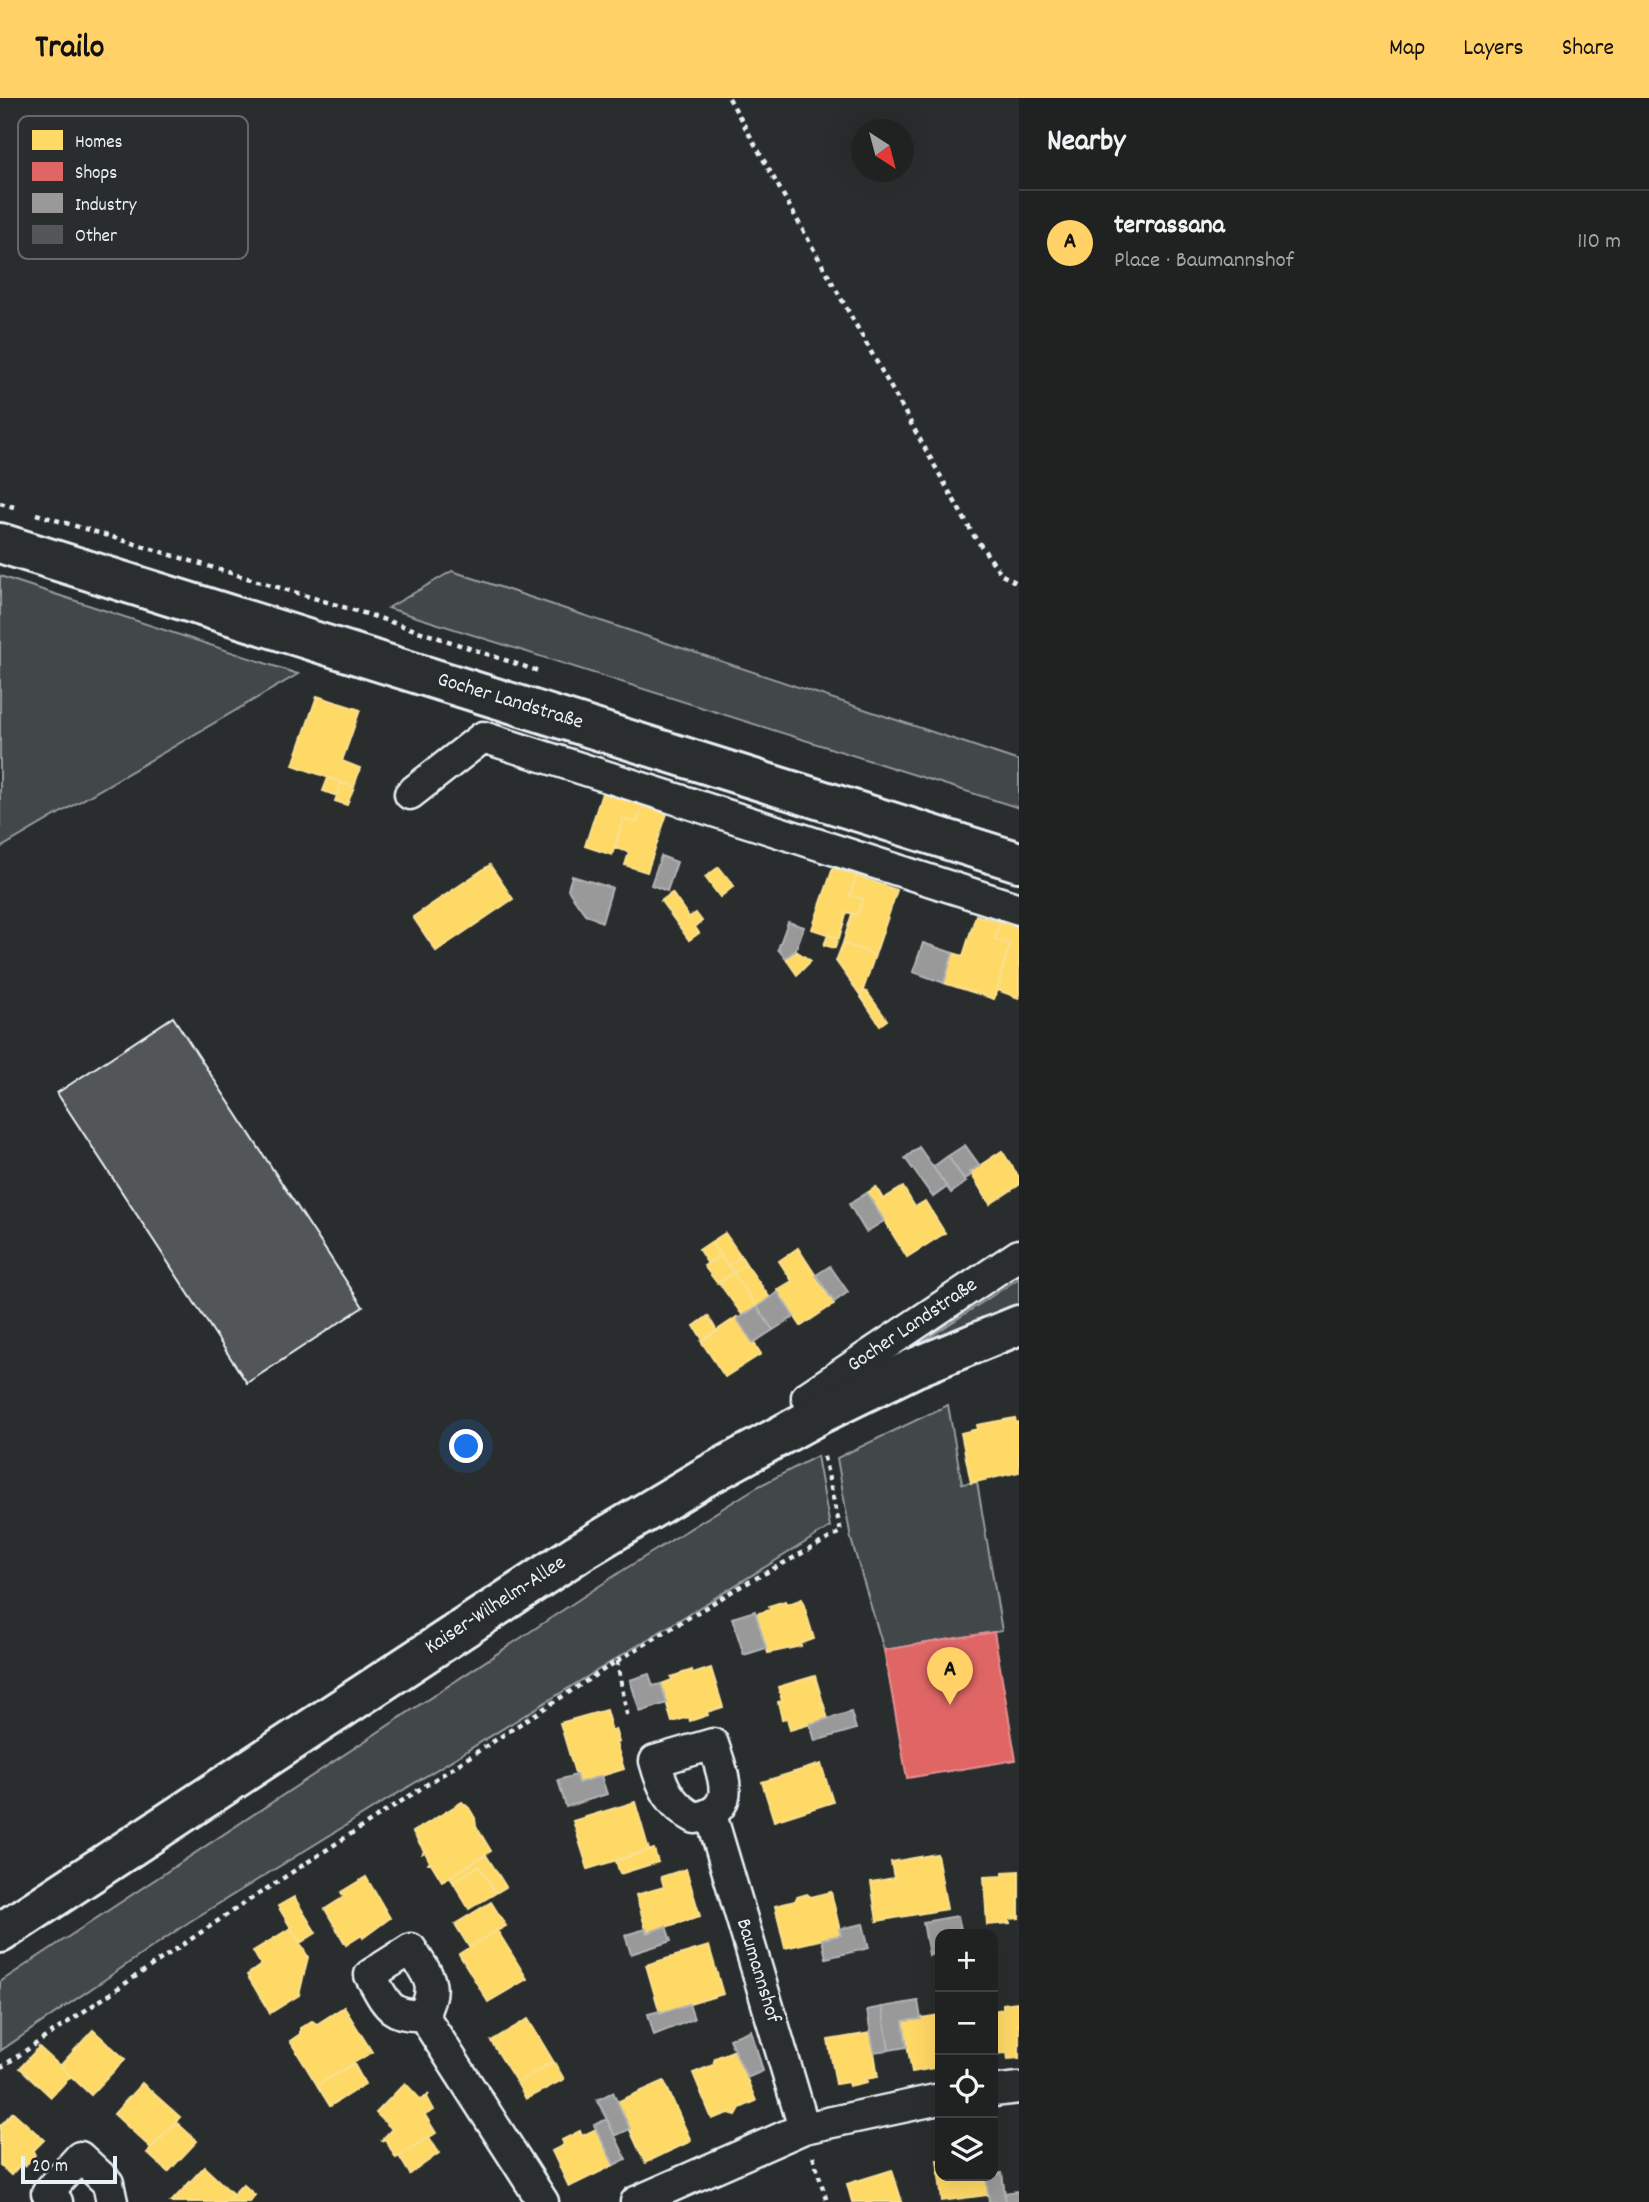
<!DOCTYPE html>
<meta charset="utf-8">
<style>
:root{--surface:#202222;--page:#282a2a;--text:#f1f3f6;--muted:#a2a4a5;--line:#3d3f40;--accent:#ffd166}
body{margin:0;font-family:Dekko,sans-serif;background:var(--page);color:var(--text)}
.controls{position:absolute;right:21px;bottom:21px;display:grid;overflow:hidden;border-radius:14px;box-shadow:0 7px 28px #0002}
.controls button{width:63px;height:63px;display:grid;place-items:center;padding:0;border:0;border-bottom:2px solid var(--line);background:var(--surface);color:var(--text);font:35px sans-serif}
.compass{position:absolute;left:851px;top:21px;width:63px;height:63px;border-radius:50%;background:var(--surface);box-shadow:0 7px 28px #0002;rotate:144deg}
.scale{position:absolute;left:21px;bottom:18px;width:96px;box-sizing:border-box;padding-left:7px;border:4px solid #e8f1f8;border-top:0;font-size:19px;line-height:24px;white-space:nowrap;color:#e8f1f8;-webkit-text-stroke:5px #2a2d2e;paint-order:stroke}
.you{position:absolute;left:467px;top:1349px;width:24px;height:24px;margin:-18px;border:5px solid #fff;border-radius:50%;background:#1a73e8;box-shadow:0 0 0 10px #1a73e833}
.badge{display:grid;place-items:center;width:46px;height:46px;border-radius:50%;background:var(--accent);color:#111;font-size:23px;font-weight:700}
.pin{position:absolute;translate:-50% -58px;filter:drop-shadow(0 2px 4px #0008)}
.pin::after{content:'';position:absolute;top:37px;width:24px;height:21px;background:inherit;clip-path:polygon(0 0,100% 0,50% 100%)}
.list{margin:0;padding:0;list-style:none}
h2{display:flex;justify-content:space-between;align-items:center;height:91px;margin:0;padding:0 28px;font-size:30px}
h2 small{font-size:23px;font-weight:400;color:var(--muted)}
.list li{display:grid;grid-template-columns:46px 1fr auto;gap:21px;align-items:center;box-sizing:border-box;height:105px;padding:0 28px;border-top:2px solid var(--line)}
.list b{display:block;font-size:26px;white-space:nowrap}
.list p{margin:0;font-size:23px;white-space:nowrap;color:var(--muted)}
.list em{font-size:23px;font-style:normal;color:var(--muted)}
.icon{flex:none;width:38px;height:38px;fill:none;stroke:currentColor;stroke-width:2;stroke-linecap:round;stroke-linejoin:round}
.map{position:relative;flex:none;width:1019px;height:2104px;overflow:hidden}
header{display:flex;align-items:center;gap:42px;box-sizing:border-box;height:98px;padding:0 35px;background:var(--accent);color:#111}
header strong{font-size:33px}
nav{display:flex;gap:38px;margin-inline-start:auto;font-size:24px}
main{display:flex}
aside{flex:1;background:var(--surface)}
.map>svg:first-child{display:block}
</style>
<header>
<strong>Trailo</strong>
<nav><a>Map</a><a>Layers</a><a>Share</a></nav>
</header>
<main>
<div class="map">
<svg width="1019" height="2104" viewBox="0 0 1019 2104">
<rect width="100%" height="100%" fill="#2a2d2e"/>
<filter id="ink" filterUnits="userSpaceOnUse"><feTurbulence type="fractalNoise" baseFrequency=".0143" numOctaves="2"/><feDisplacementMap in="SourceGraphic" scale="14" xChannelSelector="R" yChannelSelector="G"/><feConvolveMatrix kernelMatrix="1 2 1 2 8 2 1 2 1" color-interpolation-filters="sRGB"/></filter>
<g filter="url(#ink)">
<path fill="#424648" stroke="#959ca0" stroke-width="2" d="M 452,473 L 1019,663 L 1019,710 L 388,510 Z
M 0,478 L 298,576 L 0,750 Z
M 1019,1180 L 1019,1211 L 895,1262 Z
M 948,1307 L 962,1386 L 977,1384 L 1002,1533 L 884,1552 L 851,1441 L 837,1360 Z
M 817,1358 L 830,1429 L 189,1824 L 0,1953 L 0,1884 L 625,1471 L 757,1389 Z"/>
<path fill="#ffd966" stroke="#f8e092" stroke-width="2" d="M 317,598 L 360,612 L 342,663 L 360,670 L 354,689 L 293,667 Z
M 328,680 L 341,684 L 337,698 L 323,693 Z
M 341,685 L 354,689 L 347,707 L 335,703 Z
M 603,692 L 644,706 L 637,725 L 623,721 L 612,757 L 585,748 Z
M 644,706 L 668,713 L 647,774 L 625,767 L 629,754 L 615,750 L 623,721 L 637,725 Z
M 490,767 L 513,801 L 436,853 L 413,819 Z
M 719,769 L 734,788 L 720,799 L 705,779 Z
M 833,770 L 857,778 L 850,797 L 863,801 L 857,817 L 847,814 L 839,840 L 812,831 Z
M 857,778 L 897,792 L 875,857 L 843,845 L 852,816 L 857,817 L 863,801 L 850,797 Z
M 672,795 L 689,819 L 696,815 L 702,823 L 695,829 L 699,835 L 689,842 L 661,803 Z
M 976,817 L 1000,824 L 995,841 L 1010,846 L 994,901 L 944,885 L 953,855 L 963,858 Z
M 1000,824 L 1019,830 L 1019,900 L 997,892 L 1010,846 L 995,841 Z
M 828,837 L 838,840 L 835,850 L 824,847 Z
M 843,845 L 875,857 L 861,898 L 836,863 Z
M 796,853 L 811,863 L 797,877 L 786,861 Z
M 863,892 L 867,894 L 887,922 L 880,927 L 861,899 Z
M 1002,1053 L 1019,1079 L 1019,1087 L 990,1106 L 970,1074 Z
M 876,1089 L 883,1101 L 903,1089 L 915,1109 L 925,1103 L 945,1135 L 907,1159 L 867,1095 Z
M 725,1135 L 741,1158 L 728,1168 L 711,1144 Z
M 711,1144 L 720,1157 L 708,1166 L 699,1152 Z
M 798,1150 L 834,1206 L 801,1228 L 777,1192 L 792,1183 L 779,1163 Z
M 720,1157 L 733,1175 L 717,1185 L 704,1168 Z
M 741,1158 L 746,1166 L 733,1175 L 728,1168 Z
M 746,1166 L 770,1200 L 757,1209 L 733,1175 Z
M 733,1175 L 757,1209 L 743,1218 L 719,1185 Z
M 708,1218 L 717,1233 L 703,1242 L 694,1228 Z
M 737,1219 L 761,1256 L 725,1279 L 701,1243 Z
M 1015,1320 L 1016,1325 L 1019,1324 L 1019,1374 L 971,1385 L 961,1335 L 978,1331 L 977,1327 Z
M 802,1501 L 814,1541 L 800,1546 L 801,1548 L 768,1555 L 756,1516 L 770,1512 L 769,1508 L 785,1503 L 786,1507 Z
M 711,1570 L 723,1609 L 707,1614 L 708,1617 L 690,1623 L 689,1619 L 672,1624 L 661,1586 L 672,1582 L 671,1579 L 692,1572 L 693,1576 Z
M 815,1578 L 828,1621 L 790,1632 L 787,1620 L 782,1621 L 778,1604 L 782,1603 L 778,1589 Z
M 606,1612 L 612,1633 L 615,1631 L 619,1644 L 616,1645 L 624,1671 L 578,1685 L 560,1625 Z
M 821,1666 L 833,1704 L 774,1723 L 762,1684 Z
M 462,1704 L 469,1710 L 475,1720 L 476,1728 L 491,1753 L 442,1783 L 431,1765 L 429,1765 L 430,1764 L 425,1754 L 423,1755 L 424,1753 L 413,1734 Z
M 635,1704 L 649,1752 L 588,1771 L 573,1723 Z
M 654,1751 L 658,1764 L 620,1776 L 616,1763 Z
M 937,1756 L 947,1811 L 877,1823 L 871,1784 L 894,1780 L 891,1764 Z
M 486,1757 L 506,1789 L 496,1795 L 479,1768 L 453,1784 L 450,1779 Z
M 479,1768 L 496,1795 L 469,1811 L 453,1784 Z
M 686,1771 L 700,1818 L 647,1835 L 636,1797 L 664,1789 L 661,1779 Z
M 1019,1773 L 1019,1820 L 1009,1821 L 1010,1825 L 987,1827 L 984,1779 L 1003,1778 L 1003,1774 Z
M 366,1779 L 390,1820 L 363,1840 L 362,1837 L 346,1847 L 325,1811 L 344,1799 L 341,1794 Z
M 831,1794 L 841,1837 L 785,1850 L 775,1808 L 795,1803 L 797,1799 L 807,1796 L 811,1799 Z
M 294,1799 L 316,1835 L 300,1845 L 278,1808 Z
M 491,1804 L 506,1828 L 469,1849 L 455,1826 Z
M 291,1830 L 308,1859 L 299,1897 L 270,1915 L 247,1877 L 261,1867 L 253,1853 Z
M 497,1832 L 527,1881 L 488,1904 L 459,1856 Z
M 709,1848 L 723,1896 L 660,1915 L 646,1867 Z
M 1019,1904 L 1019,1960 L 1008,1961 L 1007,1955 L 993,1956 L 993,1913 L 1003,1911 L 1003,1906 Z
M 344,1909 L 372,1954 L 317,1987 L 290,1943 L 300,1936 L 300,1930 L 312,1923 L 317,1926 Z
M 940,1917 L 940,1969 L 912,1974 L 903,1923 Z
M 528,1921 L 553,1963 L 517,1985 L 491,1943 Z
M 93,1932 L 125,1961 L 91,1997 L 60,1968 Z
M 871,1935 L 878,1979 L 866,1981 L 867,1984 L 849,1988 L 848,1984 L 836,1986 L 828,1942 Z
M 39,1949 L 71,1978 L 51,1999 L 20,1970 Z
M 735,1952 L 756,2003 L 740,2010 L 736,2017 L 729,2015 L 712,2021 L 693,1975 L 713,1967 L 715,1960 Z
M 554,1964 L 564,1981 L 526,2001 L 517,1985 Z
M 354,1966 L 365,1986 L 330,2008 L 317,1987 Z
M 664,1983 L 691,2043 L 645,2065 L 617,2004 Z
M 142,1985 L 180,2019 L 151,2050 L 114,2016 Z
M 405,1985 L 421,2002 L 429,1996 L 427,1999 L 434,2012 L 425,2017 L 436,2035 L 396,2060 L 385,2041 L 381,2043 L 392,2031 L 376,2015 Z
M 13,2014 L 44,2042 L 33,2053 L 35,2057 L 25,2068 L 21,2066 L 11,2077 L 0,2067 L 0,2028 Z
M 176,2024 L 197,2043 L 168,2074 L 147,2055 Z
M 596,2031 L 614,2067 L 569,2089 L 552,2053 L 564,2047 L 562,2042 L 580,2033 L 582,2038 Z
M 429,2039 L 439,2055 L 410,2076 L 399,2058 Z
M 937,2062 L 940,2062 L 940,2078 L 986,2078 L 988,2097 L 942,2103 Z
M 204,2069 L 233,2096 L 226,2104 L 171,2104 Z
M 892,2072 L 902,2104 L 852,2104 L 847,2086 Z
M 243,2086 L 255,2097 L 249,2104 L 226,2104 Z"/>
<path fill="#e06666" stroke="#e29092" stroke-width="2" d="M 994,1534 L 1016,1662 L 907,1680 L 884,1552 Z"/>
<path fill="#999" stroke="#b1b3b6" stroke-width="2" d="M 661,758 L 677,764 L 667,793 L 651,787 Z
M 572,778 L 612,790 L 602,824 L 585,816 L 570,795 L 568,791 Z
M 788,824 L 804,829 L 795,853 L 785,860 L 778,851 Z
M 923,845 L 953,855 L 944,885 L 913,874 Z
M 965,1047 L 980,1068 L 970,1074 L 971,1077 L 964,1082 L 948,1058 Z
M 919,1049 L 947,1089 L 933,1099 L 905,1060 Z
M 948,1058 L 966,1084 L 951,1095 L 933,1069 Z
M 867,1095 L 884,1123 L 866,1134 L 849,1106 Z
M 830,1168 L 848,1194 L 834,1204 L 816,1177 Z
M 778,1194 L 794,1219 L 773,1232 L 757,1209 Z
M 757,1209 L 773,1232 L 753,1245 L 737,1221 Z
M 755,1513 L 766,1550 L 744,1557 L 732,1520 Z
M 649,1576 L 653,1588 L 661,1586 L 667,1605 L 640,1614 L 630,1582 Z
M 851,1614 L 856,1631 L 815,1643 L 810,1626 Z
M 576,1677 L 578,1685 L 601,1678 L 607,1696 L 566,1709 L 558,1682 Z
M 958,1818 L 962,1836 L 940,1836 L 940,1855 L 929,1857 L 923,1824 Z
M 863,1826 L 869,1850 L 826,1860 L 822,1841 L 841,1837 L 839,1831 Z
M 666,1828 L 671,1843 L 631,1856 L 625,1837 L 646,1831 L 647,1835 Z
M 918,1903 L 921,1921 L 903,1923 L 907,1949 L 889,1952 L 882,1909 Z
M 689,1906 L 694,1921 L 654,1937 L 648,1916 L 660,1913 L 660,1915 Z
M 882,1909 L 889,1952 L 874,1954 L 867,1912 Z
M 751,1932 L 763,1973 L 747,1980 L 729,1941 Z
M 613,1994 L 630,2031 L 615,2038 L 597,2002 Z
M 607,2021 L 626,2061 L 614,2067 L 594,2027 Z
M 1002,2075 L 1006,2104 L 989,2104 L 986,2078 Z
M 1019,2093 L 1019,2104 L 1006,2104 L 1004,2095 Z"/>
<path fill="#535759" stroke="#e8f1f8" stroke-width="2" d="M 173,919 L 363,1209 L 247,1285 L 57,995 Z"/>
<g fill="none" stroke-linecap="round" stroke-linejoin="round">
<g stroke="#e8f1f8" stroke-width="35">
<path id="street" d="M 410,696 L 483,639 L 1019,811
M 807,1299 L 1019,1157
M 713,1646 C 723,1677 740,1712 695,1720 C 670,1707 662,1689 655,1663 Z
M 711,1717 L 804,2030
M 411,1851 C 428,1879 439,1885 423,1917 C 388,1919 386,1904 370,1877 Z
M 423,1917 L 543,2104
M 993,1993 L 1019,1990
M 57,2104 L 47,2095 L 80,2059 L 108,2085 L 112,2104
M 636,2104 L 804,2030 L 940,2001"/>
</g>
<g stroke="#e8f1f8" stroke-width="44">
<path id="secondary" d="M 0,1835 L 578,1455 L 703,1380 L 820,1316 L 914,1270 L 1019,1227"/>
</g>
<g stroke="#e8f1f8" stroke-width="44">
<path id="primary" d="M 0,445 L 1019,764"/>
</g>
<path stroke="#e8f1f8" stroke-width="4.5" stroke-dasharray="5 5" stroke-linecap="butt" d="M 729,0 L 974,438 L 1002,477 L 1019,486
M 0,405 L 14,409
M 36,416 L 373,518 L 538,573
M 617,1563 L 628,1621
M 0,1970 L 234,1812 L 617,1563 L 736,1491 L 841,1434 L 823,1355
M 813,2058 L 827,2104"/>
<use href="#street" stroke="#2a2d2e" stroke-width="30"/>
<use href="#secondary" stroke="#2a2d2e" stroke-width="38"/>
<use href="#primary" stroke="#2a2d2e" stroke-width="38"/>
</g>
</g>
<g text-anchor="middle" dominant-baseline="central" stroke-width="7" stroke-linejoin="round" paint-order="stroke">
<g font-size="21" fill="#e8f1f8" stroke="#2a2d2e">
<text transform="translate(510 604) rotate(17)">Gocher Landstraße</text>
<text transform="translate(913 1228) rotate(-34)">Gocher Landstraße</text>
<text transform="translate(496 1508) rotate(-33)">Kaiser-Wilhelm-Allee</text>
<text transform="translate(757 1873) rotate(73)">Baumannshof</text>
</g>
</g>
<rect x="18" y="18" width="230" height="143" rx="10" fill="#2a2d2e" stroke="#63686b" stroke-width="2"/>
<rect x="32" y="32" width="31" height="20" fill="#ffd966"/>
<rect x="32" y="64" width="31" height="19" fill="#e06666"/>
<rect x="32" y="95" width="31" height="20" fill="#999"/>
<rect x="32" y="127" width="31" height="19" fill="#535759"/>
<g font-size="19" fill="#e8f1f8">
<text x="75" y="49">Homes</text>
<text x="75" y="80">Shops</text>
<text x="75" y="112">Industry</text>
<text x="75" y="143">Other</text>
</g>
</svg>
<div class="controls">
<button>+</button>
<button>−</button>
<button><svg class="icon" aria-label="locate" viewBox="0 0 24 24"><circle cx="12" cy="12" r="6"/><path d="M12 2v4M12 18v4M2 12h4M18 12h4"/></svg></button>
<button><svg class="icon" aria-label="layers" viewBox="0 0 24 24"><path d="M12 4l9 5-9 5-9-5zM3 14l9 5 9-5"/></svg></button>
</div>
<svg class="compass" viewBox="-18 -18 36 36"><path d="M0-13l5 13h-10z" fill="#e53935"/><path d="M0 13l5-13h-10z" fill="#a2a4a5"/></svg>
<div class="scale">20 m</div>
<div class="you"></div>
<div class="pin badge" style="left:950px;top:1607px">A</div>
</div>
<aside>
<h2>Nearby<small></small></h2>
<ul class="list">
<li><span class="badge">A</span><div><b>terrassana</b><p>Place · Baumannshof</p></div><em>110 m</em></li>
</ul>
</aside>
</main>
